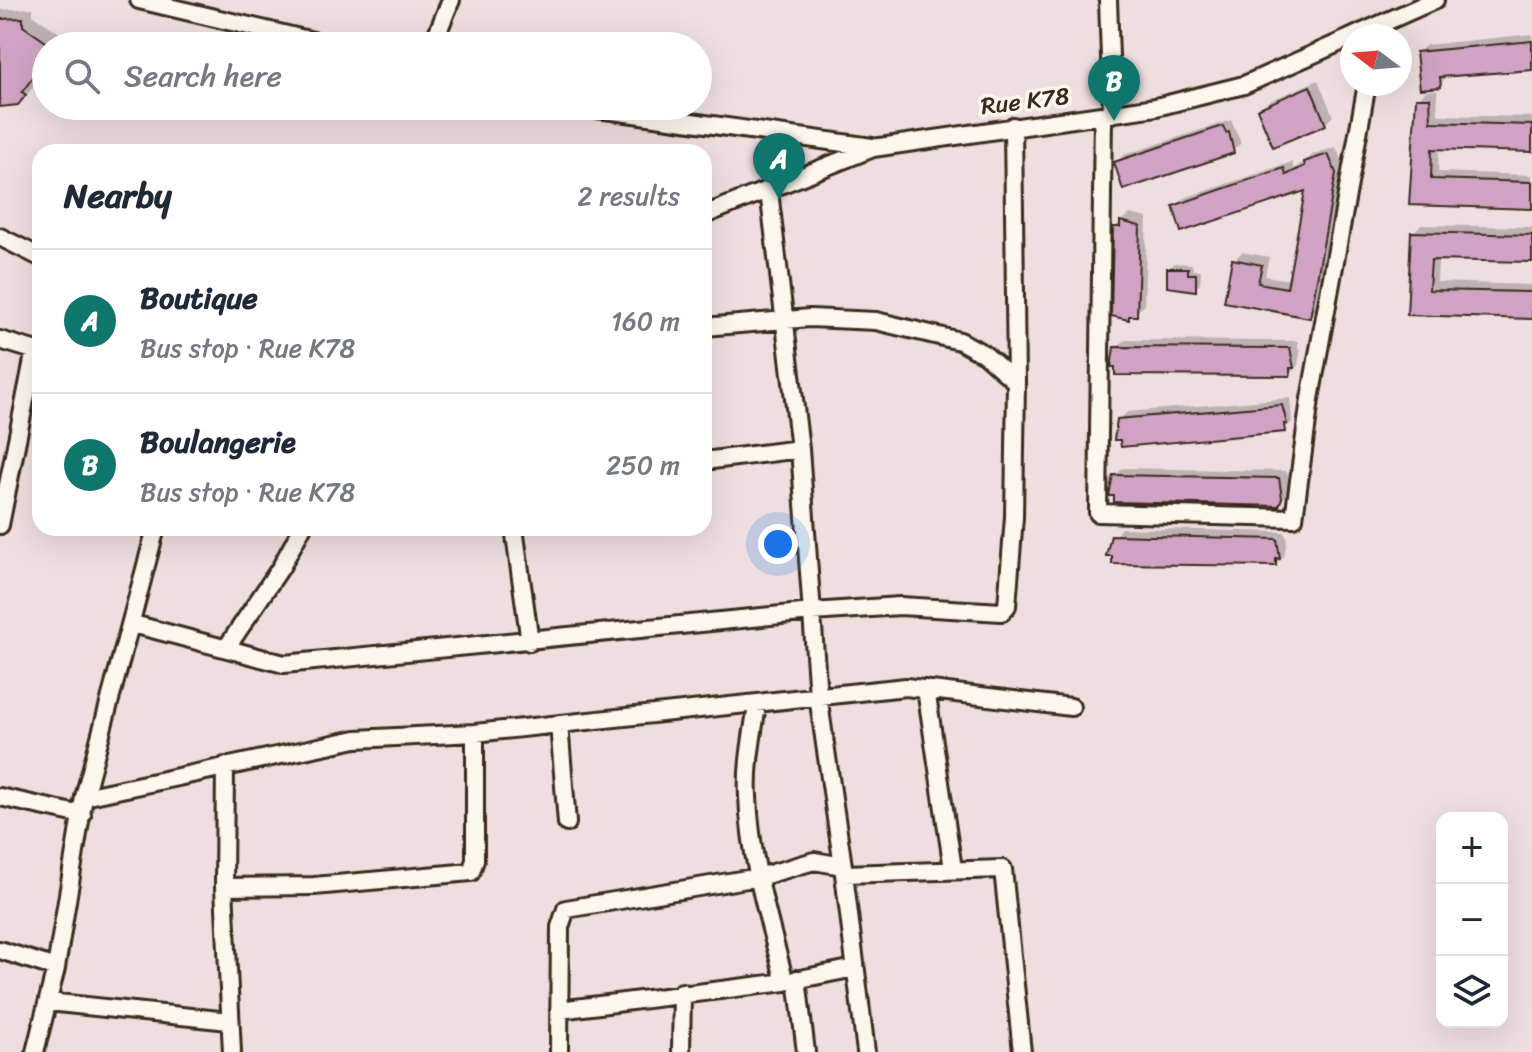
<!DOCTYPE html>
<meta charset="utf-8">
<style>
:root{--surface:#fff;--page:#f2f2f3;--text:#1f2937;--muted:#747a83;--line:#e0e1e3;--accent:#0f766e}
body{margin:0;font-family:Sriracha,sans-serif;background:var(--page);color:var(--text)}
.controls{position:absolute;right:24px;bottom:24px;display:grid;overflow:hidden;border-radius:16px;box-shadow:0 8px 32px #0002}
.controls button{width:72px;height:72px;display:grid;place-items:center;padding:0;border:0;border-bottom:2px solid var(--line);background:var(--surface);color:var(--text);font:40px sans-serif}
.compass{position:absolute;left:1340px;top:24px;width:72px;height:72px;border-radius:50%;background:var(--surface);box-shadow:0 8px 32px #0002;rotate:286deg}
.you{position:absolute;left:778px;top:544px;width:28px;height:28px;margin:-20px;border:6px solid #fff;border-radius:50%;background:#1a73e8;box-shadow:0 0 0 12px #1a73e833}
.badge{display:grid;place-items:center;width:52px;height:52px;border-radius:50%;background:var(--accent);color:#fff;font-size:26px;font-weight:700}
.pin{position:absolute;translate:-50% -66px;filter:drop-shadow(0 2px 4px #0008)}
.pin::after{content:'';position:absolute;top:42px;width:28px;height:24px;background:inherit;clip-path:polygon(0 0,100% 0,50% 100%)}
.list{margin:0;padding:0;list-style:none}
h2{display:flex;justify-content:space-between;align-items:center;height:104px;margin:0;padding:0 32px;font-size:34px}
h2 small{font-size:26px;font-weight:400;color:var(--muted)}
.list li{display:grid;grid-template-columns:52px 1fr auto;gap:24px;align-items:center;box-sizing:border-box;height:144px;padding:0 32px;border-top:2px solid var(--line)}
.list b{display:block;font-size:30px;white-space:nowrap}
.list p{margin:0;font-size:26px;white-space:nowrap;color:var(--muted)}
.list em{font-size:26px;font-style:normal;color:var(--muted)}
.icon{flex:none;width:44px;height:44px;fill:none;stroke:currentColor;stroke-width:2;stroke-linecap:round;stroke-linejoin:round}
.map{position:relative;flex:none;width:1532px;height:1052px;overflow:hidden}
.search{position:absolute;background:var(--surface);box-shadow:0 8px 32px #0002;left:32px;top:32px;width:680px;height:88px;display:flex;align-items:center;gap:20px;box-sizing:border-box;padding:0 28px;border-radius:44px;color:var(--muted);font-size:30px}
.panel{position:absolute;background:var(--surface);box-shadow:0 8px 32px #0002;left:32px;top:144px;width:680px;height:392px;border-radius:24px}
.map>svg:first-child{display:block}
</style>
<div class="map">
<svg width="1532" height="1052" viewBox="0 0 1532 1052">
<rect width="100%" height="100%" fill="#eedee0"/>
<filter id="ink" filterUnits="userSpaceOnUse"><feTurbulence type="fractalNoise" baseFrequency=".0125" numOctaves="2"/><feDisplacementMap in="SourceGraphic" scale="16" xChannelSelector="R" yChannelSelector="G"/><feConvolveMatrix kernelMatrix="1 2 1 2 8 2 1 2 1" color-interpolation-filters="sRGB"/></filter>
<g filter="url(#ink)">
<path fill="#0003" d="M 33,8 L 33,15 L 64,36 L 57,46 L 46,46 L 46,61 L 32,80 L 36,83 L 29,92 L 17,103 L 0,105 L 0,10 Z
M 1532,34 L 1532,67 L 1448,74 L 1440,85 L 1418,53 L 1426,45 Z
M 1318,80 L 1333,116 L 1325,124 L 1259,110 L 1267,102 Z
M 1437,90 L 1438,115 L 1532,117 L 1532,150 L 1439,147 L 1438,172 L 1532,175 L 1532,207 L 1411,203 L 1418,99 L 1426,91 Z
M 1231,120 L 1241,143 L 1232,151 L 1116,163 L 1124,155 Z
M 1336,147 L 1344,164 L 1318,308 L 1310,316 L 1227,300 L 1234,260 L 1242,252 L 1269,257 L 1265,276 L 1290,280 L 1308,188 L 1176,206 L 1184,198 L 1292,162 L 1294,169 L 1314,154 Z
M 1130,214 L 1147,218 L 1144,306 L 1128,318 L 1115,227 Z
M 1421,225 L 1532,227 L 1532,260 L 1438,258 L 1437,282 L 1532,285 L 1532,317 L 1409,313 L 1412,233 Z
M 1174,263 L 1192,264 L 1193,270 L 1201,270 L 1200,284 L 1195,289 L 1169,269 Z
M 1125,340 L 1298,341 L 1298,349 L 1301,349 L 1298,365 L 1290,374 L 1116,348 Z
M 1290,398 L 1292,422 L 1284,430 L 1119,420 L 1127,412 Z
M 1123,468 L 1286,471 L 1289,479 L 1286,496 L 1278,504 L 1115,476 Z
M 1121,528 L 1284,532 L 1287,539 L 1284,556 L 1276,564 L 1108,554 L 1109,545 Z"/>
<path fill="#d0a3c5" stroke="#3b2a1e" stroke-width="2" d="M 23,18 L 23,26 L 46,42 L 46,60 L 22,92 L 26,95 L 18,105 L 0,107 L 0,19 Z
M 1532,41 L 1532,70 L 1440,77 L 1441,87 L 1420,89 L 1416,52 Z
M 1310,86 L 1326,125 L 1273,147 L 1257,109 Z
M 1416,98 L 1430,98 L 1431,122 L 1532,125 L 1532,152 L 1432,149 L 1431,179 L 1532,182 L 1532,209 L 1409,205 Z
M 1223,126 L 1226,133 L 1229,132 L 1234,153 L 1123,190 L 1114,162 Z
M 1328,154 L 1336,173 L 1310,318 L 1224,302 L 1232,259 L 1262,265 L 1258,283 L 1287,288 L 1305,191 L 1181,232 L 1173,206 L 1284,168 L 1286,175 L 1305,166 L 1304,162 Z
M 1120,221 L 1140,226 L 1137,316 L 1129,316 L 1129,320 L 1111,316 L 1113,227 L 1120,227 Z
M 1411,232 L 1532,235 L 1532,262 L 1431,260 L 1429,290 L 1532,292 L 1532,319 L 1407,315 Z
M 1167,268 L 1188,268 L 1188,274 L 1196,274 L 1196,291 L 1167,287 Z
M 1114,347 L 1290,348 L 1294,368 L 1290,368 L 1290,376 L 1115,375 L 1115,367 L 1111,367 Z
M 1282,405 L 1287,424 L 1284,424 L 1285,432 L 1121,447 L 1120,440 L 1114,440 L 1117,419 Z
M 1113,475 L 1279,478 L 1282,498 L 1279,506 L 1114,502 L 1114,496 L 1109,496 Z
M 1111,535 L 1277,539 L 1280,559 L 1276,558 L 1276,566 L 1112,564 L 1112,556 L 1106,556 Z"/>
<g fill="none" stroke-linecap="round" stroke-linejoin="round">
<g stroke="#3b2a1e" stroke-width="22">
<path id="minor" d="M 139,0 L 334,46
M 1108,0 L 1112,114
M 1354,36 L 1435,0
M 432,46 L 451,0
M 576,106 L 872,147
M 1103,115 L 1098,513 L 1294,518 L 1310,399 L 1367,84
M 769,191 L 800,449 L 818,696 L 843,866 L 866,1052
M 704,215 L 873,148 L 1156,107 L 1244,85 L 1352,37
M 0,237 L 40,257
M 704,327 L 810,318 L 876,321 L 960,341 L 984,354 L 1016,382
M 0,340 L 40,352
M 704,461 L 800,449
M 0,525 L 35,350
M 514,528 L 530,642
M 133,624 L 284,664 L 812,612 L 900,606 L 1002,612 L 1007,606 L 1014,517 L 1016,382 L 1013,126
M 227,647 L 281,567 L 302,528
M 926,689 L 953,869
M 757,704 C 753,734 746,765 748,796 C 750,859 769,921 785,982
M 559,724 L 567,823
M 225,766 L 224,887 L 232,1052
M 0,797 L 82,815
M 84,797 L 356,739 L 475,733 L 906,687 L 1071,707
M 844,874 L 1003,869 L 1022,1052
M 224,887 L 314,886 L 471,872 L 475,860 L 475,733
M 0,950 L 56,968
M 797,979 L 806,1052
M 48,1002 L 229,1021
M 559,1010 L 785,982 L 855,968
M 35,1052 L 56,968 L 84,797 L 156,528
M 559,1052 L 560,927 L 566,909 L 759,877 L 814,861 L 843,866
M 681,1052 L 682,992"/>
</g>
<use href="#minor" stroke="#fbf7ec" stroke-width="16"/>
</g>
</g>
<g text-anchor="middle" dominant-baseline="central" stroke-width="7" stroke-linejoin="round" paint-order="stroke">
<g font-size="24" fill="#3b2a1e" stroke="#fbf7ec">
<text transform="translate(1025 101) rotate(-7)">Rue K78</text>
</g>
</g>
</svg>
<div class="controls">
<button>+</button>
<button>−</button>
<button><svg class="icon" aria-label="layers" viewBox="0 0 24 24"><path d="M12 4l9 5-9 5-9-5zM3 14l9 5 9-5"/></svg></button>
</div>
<svg class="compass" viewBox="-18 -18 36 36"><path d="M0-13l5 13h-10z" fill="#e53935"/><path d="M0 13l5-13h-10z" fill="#747a83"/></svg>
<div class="you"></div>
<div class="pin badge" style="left:779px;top:199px">A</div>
<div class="pin badge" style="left:1114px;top:121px">B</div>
<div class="search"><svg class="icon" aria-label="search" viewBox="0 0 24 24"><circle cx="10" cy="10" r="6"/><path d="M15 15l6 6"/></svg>Search here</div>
<section class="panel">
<h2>Nearby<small>2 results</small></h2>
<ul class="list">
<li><span class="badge">A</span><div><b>Boutique</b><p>Bus stop · Rue K78</p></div><em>160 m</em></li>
<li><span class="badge">B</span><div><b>Boulangerie</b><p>Bus stop · Rue K78</p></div><em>250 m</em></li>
</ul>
</section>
</div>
